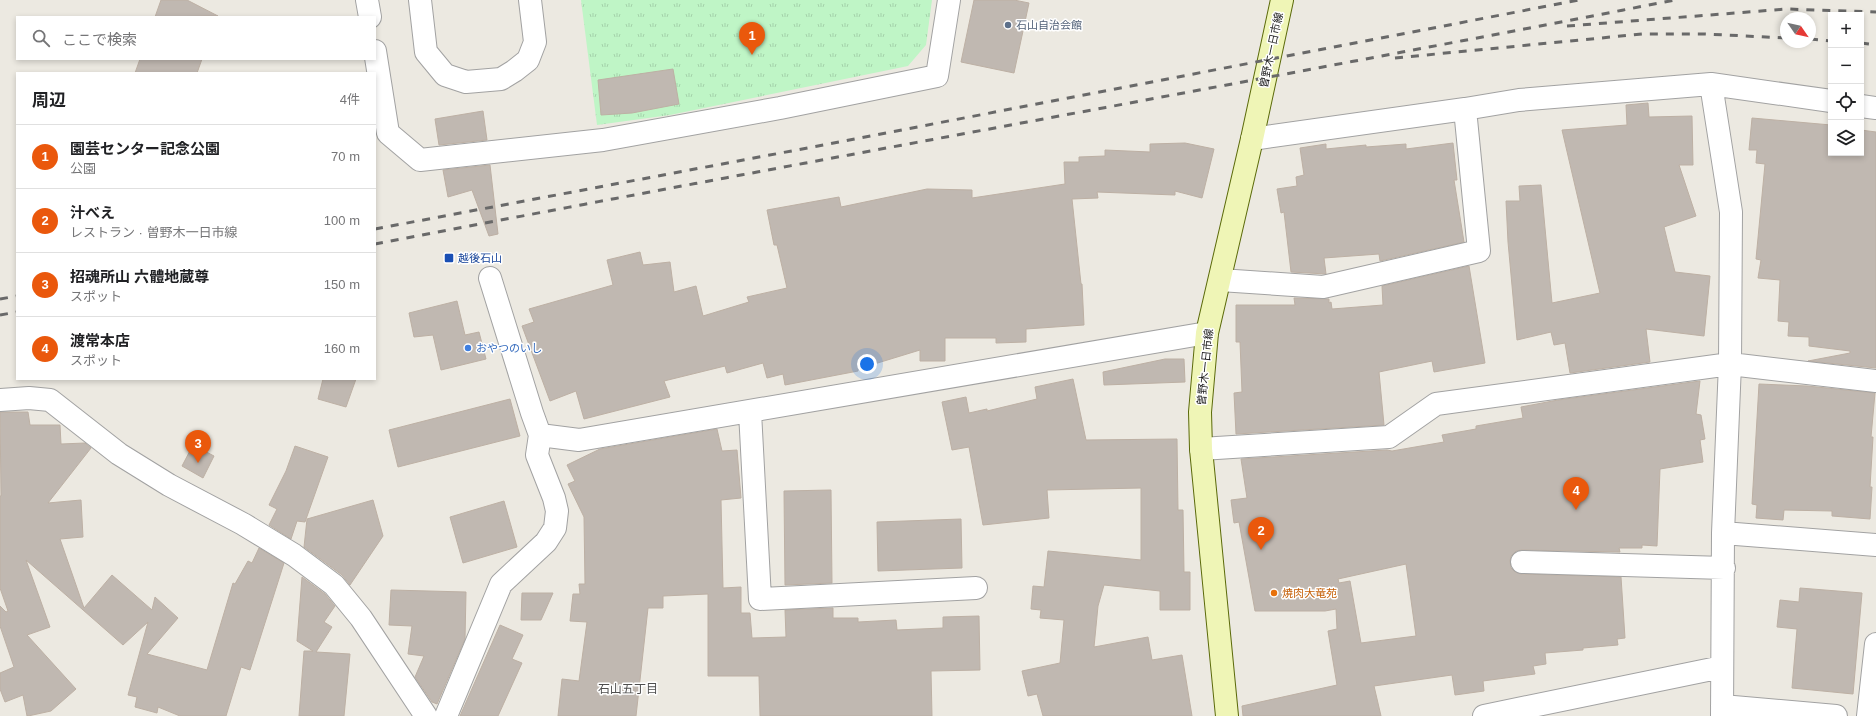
<!DOCTYPE html>
<html lang="ja">
<meta charset="utf-8">
<style>
:root{--surface:#fff;--page:#f6f6f6;--text:#202124;--muted:#757577;--line:#e0e0e0;--accent:#ea580c}
body{margin:0;font-family:Arial,"Noto Sans JP",sans-serif;background:var(--page);color:var(--text)}
.controls{position:absolute;right:12px;top:12px;display:grid;overflow:hidden;border-radius:0px;box-shadow:0 2px 6px #0003}
.controls button{width:36px;height:36px;display:grid;place-items:center;padding:0;border:0;border-bottom:1px solid var(--line);background:var(--surface);color:var(--text);font:20px sans-serif}
.compass{position:absolute;left:1780px;top:12px;width:36px;height:36px;border-radius:50%;background:var(--surface);box-shadow:0 2px 6px #0003;rotate:124deg}
.you{position:absolute;left:867px;top:364px;width:14px;height:14px;margin:-10px;border:3px solid #fff;border-radius:50%;background:#1a73e8;box-shadow:0 0 0 6px #1a73e833}
.badge{display:grid;place-items:center;width:26px;height:26px;border-radius:50%;background:var(--accent);color:#fff;font-size:13px;font-weight:700}
.pin{position:absolute;translate:-50% -33px;filter:drop-shadow(0 1px 2px #0008)}
.pin::after{content:'';position:absolute;top:21px;width:14px;height:12px;background:inherit;clip-path:polygon(0 0,100% 0,50% 100%)}
.list{margin:0;padding:0;list-style:none}
h2{display:flex;justify-content:space-between;align-items:center;height:52px;margin:0;padding:0 16px;font-size:17px}
h2 small{font-size:13px;font-weight:400;color:var(--muted)}
.list li{display:grid;grid-template-columns:26px 1fr auto;gap:12px;align-items:center;box-sizing:border-box;height:64px;padding:0 16px;border-top:1px solid var(--line)}
.list b{display:block;font-size:15px;white-space:nowrap}
.list p{margin:0;font-size:13px;white-space:nowrap;color:var(--muted)}
.list em{font-size:13px;font-style:normal;color:var(--muted)}
.icon{flex:none;width:22px;height:22px;fill:none;stroke:currentColor;stroke-width:2;stroke-linecap:round;stroke-linejoin:round}
.map{position:relative;flex:none;width:1876px;height:716px;overflow:hidden}
.search{position:absolute;background:var(--surface);box-shadow:0 2px 6px #0003;left:16px;top:16px;width:360px;height:44px;display:flex;align-items:center;gap:10px;box-sizing:border-box;padding:0 14px;border-radius:0px;color:var(--muted);font-size:15px}
.panel{position:absolute;background:var(--surface);box-shadow:0 2px 6px #0003;left:16px;top:72px;width:360px;height:308px;border-radius:0px}
.map>svg:first-child{display:block}
</style>
<div class="map">
<svg width="1876" height="716" viewBox="0 0 1876 716">
<defs>
<pattern id="park-tufts" width="24" height="20" patternUnits="userSpaceOnUse"><rect width="24" height="20" fill="#bff5c6"/><path d="M3 7l-1-3M5 7V3M7 7l1-3M15 17l-1-3M17 17v-4M19 17l1-3" fill="none" stroke="#a4d1aa"/></pattern>
</defs>
<rect width="100%" height="100%" fill="#ece9e1"/>
<path fill="url(#park-tufts)" d="M 581,0 L 932,0 L 926,45 L 908,66 L 670,115 L 597,125 Z"/>
<path fill="#c0b8b1" stroke="#bdb0a4" fill-rule="evenodd" d="M 161,0 L 187,0 L 218,16 L 155,17 Z
M 974,0 L 1014,0 L 1029,3 L 1014,73 L 961,62 Z
M 140,59 L 202,59 L 197,73 L 135,73 Z
M 673,69 L 679,104 L 632,113 L 601,115 L 598,80 Z
M 1648,103 L 1649,117 L 1692,116 L 1693,165 L 1679,165 L 1696,216 L 1664,227 L 1675,272 L 1710,276 L 1704,336 L 1646,329 L 1650,362 L 1570,373 L 1565,343 L 1554,345 L 1551,332 L 1517,340 L 1508,242 L 1506,201 L 1520,201 L 1519,186 L 1541,185 L 1552,303 L 1600,293 L 1562,130 L 1627,125 L 1626,105 Z
M 483,111 L 487,140 L 439,145 L 435,119 Z
M 1752,118 L 1831,125 L 1831,153 L 1861,153 L 1861,130 L 1876,132 L 1876,368 L 1808,361 L 1850,353 L 1850,351 L 1809,346 L 1809,337 L 1788,336 L 1789,322 L 1778,321 L 1780,280 L 1758,278 L 1761,260 L 1756,259 L 1765,164 L 1756,163 L 1757,150 L 1749,150 Z
M 1185,143 L 1214,149 L 1202,198 L 1175,191 L 1175,195 L 1097,192 L 1098,198 L 1072,199 L 1081,284 L 1082,284 L 1084,325 L 1026,329 L 1026,342 L 996,343 L 996,338 L 945,338 L 945,361 L 920,361 L 920,350 L 858,369 L 858,371 L 785,385 L 783,374 L 767,378 L 763,363 L 727,373 L 725,366 L 664,381 L 670,397 L 584,419 L 576,391 L 550,401 L 522,326 L 534,322 L 529,309 L 613,285 L 607,260 L 640,252 L 643,265 L 670,262 L 674,292 L 696,286 L 703,316 L 749,302 L 747,297 L 787,288 L 777,245 L 774,245 L 767,210 L 839,197 L 841,207 L 927,189 L 972,190 L 972,198 L 1065,184 L 1064,162 L 1079,162 L 1079,157 L 1105,156 L 1105,150 L 1150,152 L 1150,144 Z
M 1453,143 L 1457,180 L 1454,180 L 1464,242 L 1380,261 L 1379,254 L 1324,258 L 1326,274 L 1291,272 L 1284,212 L 1281,213 L 1277,189 L 1297,186 L 1296,177 L 1304,175 L 1300,148 L 1326,144 L 1326,149 L 1366,145 L 1366,147 L 1406,144 L 1406,149 Z
M 490,165 L 498,234 L 489,236 L 472,190 L 448,197 L 443,170 Z
M 1469,266 L 1485,363 L 1434,372 L 1432,361 L 1379,372 L 1384,425 L 1236,434 L 1234,393 L 1242,392 L 1240,342 L 1236,342 L 1236,305 L 1295,305 L 1294,298 L 1329,299 L 1329,303 L 1331,302 L 1332,309 L 1383,305 L 1382,286 Z
M 457,301 L 465,335 L 479,332 L 486,359 L 441,370 L 433,335 L 414,337 L 409,313 Z
M 1165,359 L 1184,359 L 1185,382 L 1104,385 L 1103,372 Z
M 323,379 L 356,379 L 346,407 L 318,399 Z
M 1073,379 L 1086,440 L 1177,439 L 1178,510 L 1183,510 L 1184,572 L 1190,572 L 1190,610 L 1160,610 L 1160,591 L 1104,585 L 1098,606 L 1094,647 L 1148,637 L 1152,660 L 1182,655 L 1192,716 L 1043,716 L 1037,694 L 1028,696 L 1022,671 L 1060,663 L 1064,620 L 1040,618 L 1041,610 L 1031,609 L 1033,586 L 1044,587 L 1048,551 L 1141,560 L 1141,488 L 1047,490 L 1049,518 L 983,525 L 969,447 L 952,450 L 942,402 L 966,397 L 969,413 L 987,409 L 987,411 L 1037,399 L 1035,387 Z
M 1700,381 L 1696,414 L 1701,415 L 1705,439 L 1700,440 L 1703,462 L 1660,469 L 1657,546 L 1642,545 L 1642,548 L 1619,548 L 1620,552 L 1522,550 L 1516,551 L 1511,556 L 1510,561 L 1511,568 L 1515,572 L 1521,574 L 1621,577 L 1625,638 L 1617,639 L 1618,645 L 1583,648 L 1583,650 L 1545,653 L 1546,664 L 1533,666 L 1535,674 L 1483,681 L 1484,691 L 1455,695 L 1452,675 L 1374,686 L 1381,716 L 1243,716 L 1242,706 L 1337,685 L 1328,631 L 1337,629 L 1336,609 L 1325,611 L 1255,611 L 1239,522 L 1234,523 L 1231,500 L 1247,498 L 1241,459 L 1387,450 L 1392,451 L 1444,442 L 1442,435 L 1476,429 L 1476,426 L 1523,418 L 1521,407 L 1558,400 ZM 1406,564 L 1416,636 L 1361,643 L 1350,581 L 1339,583 L 1338,579 Z
M 1759,384 L 1807,386 L 1875,393 L 1871,437 L 1873,437 L 1870,487 L 1872,487 L 1870,519 L 1832,516 L 1832,511 L 1784,510 L 1783,520 L 1756,518 L 1757,505 L 1752,504 Z
M 510,399 L 520,436 L 398,467 L 389,430 Z
M 0,412 L 28,412 L 30,425 L 60,425 L 61,444 L 85,443 L 91,448 L 48,503 L 81,500 L 83,537 L 60,539 L 84,608 L 112,575 L 152,610 L 155,597 L 178,618 L 147,654 L 207,670 L 233,583 L 235,584 L 248,561 L 252,563 L 259,548 L 284,563 L 250,670 L 241,667 L 226,716 L 180,716 L 158,707 L 157,713 L 135,707 L 137,697 L 128,695 L 148,622 L 123,645 L 26,560 L 50,627 L 27,635 L 76,689 L 51,711 L 28,716 L 27,716 L 23,695 L 5,702 L 0,689 L 0,673 L 14,667 L 0,626 L 0,606 L 6,612 L 8,611 L 0,588 L 0,496 L 1,496 Z
M 717,429 L 722,451 L 737,450 L 741,498 L 721,500 L 723,588 L 741,587 L 741,613 L 750,613 L 752,638 L 786,637 L 785,610 L 833,608 L 833,618 L 858,618 L 858,622 L 896,620 L 897,630 L 943,628 L 943,617 L 979,616 L 980,670 L 931,671 L 932,716 L 760,716 L 759,676 L 708,676 L 708,594 L 663,596 L 663,608 L 648,608 L 636,716 L 558,716 L 562,679 L 579,681 L 587,622 L 570,621 L 573,594 L 580,594 L 579,584 L 585,584 L 584,517 L 568,484 L 575,481 L 567,465 L 600,449 Z
M 193,445 L 214,456 L 203,478 L 182,466 Z
M 295,446 L 328,457 L 305,522 L 297,521 L 291,539 L 269,525 L 277,509 L 269,505 L 286,471 Z
M 831,490 L 832,583 L 785,585 L 784,491 Z
M 373,500 L 383,536 L 350,585 L 342,575 L 304,547 L 307,519 Z
M 504,501 L 517,547 L 463,563 L 450,517 Z
M 961,519 L 962,568 L 878,571 L 877,522 Z
M 302,577 L 325,594 L 335,606 L 324,622 L 332,627 L 316,652 L 350,654 L 344,716 L 299,716 L 304,651 L 313,651 L 297,641 Z
M 1800,588 L 1862,593 L 1853,694 L 1792,688 L 1797,629 L 1777,627 L 1780,600 L 1799,602 Z
M 391,590 L 466,592 L 465,639 L 437,704 L 432,702 L 415,677 L 424,656 L 408,654 L 412,626 L 389,625 Z
M 522,593 L 553,593 L 541,620 L 521,620 Z
M 500,625 L 523,635 L 512,659 L 522,663 L 498,716 L 460,716 Z"/>
<g fill="none" stroke-linecap="round" stroke-linejoin="round">
<g stroke="#a2a2a2" stroke-width="24">
<path id="street" d="M 367,0 L 370,17
M 420,0 L 426,52 L 445,75 L 466,82 L 501,79 L 514,71 L 528,60 L 535,42 L 530,0
M 375,51 L 388,133 L 420,160 L 603,140 L 780,108 L 937,76 L 949,0
M 1711,84 L 1831,101
M 1861,106 L 1876,108
M 1252,139 L 1465,109 L 1519,100 L 1711,84 L 1731,212 L 1730,364 L 1723,533 L 1722,716
M 1220,280 L 1323,287 L 1479,251 L 1465,109
M 0,400 L 29,398 L 50,400 L 119,454 L 169,485 L 243,524 L 294,555 L 334,585 L 361,618 L 426,716
M 750,412 L 760,599 L 976,588
M 540,435 L 579,440 L 1207,333
M 1201,449 L 1389,437 L 1436,404 L 1730,364 L 1876,381
M 1723,533 L 1876,545
M 1522,562 L 1724,568
M 1722,706 L 1836,716
M 446,716 L 501,584 L 546,542 L 555,528 L 557,511 L 554,498 L 537,455 L 540,435 L 532,413 L 490,278
M 1484,716 L 1722,667
M 1868,716 L 1876,644"/>
</g>
<g stroke="#5b6a0a" stroke-width="24">
<path id="secondary" d="M 1227,716 L 1201,449 L 1200,412 L 1207,333 L 1252,139 L 1282,0"/>
</g>
<use href="#street" stroke="#fff" stroke-width="22"/>
<use href="#secondary" stroke="#eff5b6" stroke-width="22"/>
<path stroke="#696969" stroke-width="3" stroke-dasharray="8 8" stroke-linecap="butt" d="M 1567,26 L 1787,9 L 1876,12
M 1810,39 L 1831,41
M 1861,43 L 1876,45
M 1395,58 L 1642,34 L 1705,34 L 1786,38
M 375,229 L 818,146 L 1579,0
M 375,244 C 808,161 1242,84 1675,0
M 0,299 L 17,296
M 0,315 L 17,312"/>
</g>
<circle fill="#5c6f8a" stroke="#fff" stroke-width="1.5" cx="1008" cy="25" r="4"/>
<rect fill="#1a4fb4" stroke="#fff" stroke-width="1.5" x="444" y="253" width="10" height="10" rx="2"/>
<circle fill="#3f7fe0" stroke="#fff" stroke-width="1.5" cx="468" cy="348" r="4"/>
<circle fill="#e8710a" stroke="#fff" stroke-width="1.5" cx="1274" cy="593" r="4"/>
<g text-anchor="middle" dominant-baseline="central" stroke-width="3" stroke-linejoin="round" paint-order="stroke">
<g font-size="11" fill="#4e5e75" stroke="#fff" text-anchor="start">
<text x="1016" y="25">石山自治会館</text>
</g>
<g font-size="11" fill="#1b1b1b" stroke="#fff">
<text transform="translate(1271 50) rotate(-78)">曽野木一日市線</text>
<text transform="translate(1205 367) rotate(-84)">曽野木一日市線</text>
</g>
<g font-size="11" fill="#164399" stroke="#fff" text-anchor="start">
<text x="458" y="258">越後石山</text>
</g>
<g font-size="11" fill="#366cbe" stroke="#fff" text-anchor="start">
<text x="476" y="348">おやつのいし</text>
</g>
<g font-size="11" fill="#c56008" stroke="#fff" text-anchor="start">
<text x="1282" y="593">焼肉大竜苑</text>
</g>
<g font-size="12" fill="#4e4e4e" stroke="#fff">
<text x="628" y="689">石山五丁目</text>
</g>
</g>
</svg>
<div class="controls">
<button>+</button>
<button>−</button>
<button><svg class="icon" aria-label="locate" viewBox="0 0 24 24"><circle cx="12" cy="12" r="6"/><path d="M12 2v4M12 18v4M2 12h4M18 12h4"/></svg></button>
<button><svg class="icon" aria-label="layers" viewBox="0 0 24 24"><path d="M12 4l9 5-9 5-9-5zM3 14l9 5 9-5"/></svg></button>
</div>
<svg class="compass" viewBox="-18 -18 36 36"><path d="M0-13l5 13h-10z" fill="#e53935"/><path d="M0 13l5-13h-10z" fill="#757577"/></svg>
<div class="you"></div>
<div class="pin badge" style="left:752px;top:55px">1</div>
<div class="pin badge" style="left:1261px;top:550px">2</div>
<div class="pin badge" style="left:198px;top:463px">3</div>
<div class="pin badge" style="left:1576px;top:510px">4</div>
<div class="search"><svg class="icon" aria-label="search" viewBox="0 0 24 24"><circle cx="10" cy="10" r="6"/><path d="M15 15l6 6"/></svg>ここで検索</div>
<section class="panel">
<h2>周辺<small>4件</small></h2>
<ul class="list">
<li><span class="badge">1</span><div><b>園芸センター記念公園</b><p>公園</p></div><em>70 m</em></li>
<li><span class="badge">2</span><div><b>汁べえ</b><p>レストラン · 曽野木一日市線</p></div><em>100 m</em></li>
<li><span class="badge">3</span><div><b>招魂所山 六體地蔵尊</b><p>スポット</p></div><em>150 m</em></li>
<li><span class="badge">4</span><div><b>渡常本店</b><p>スポット</p></div><em>160 m</em></li>
</ul>
</section>
</div>
